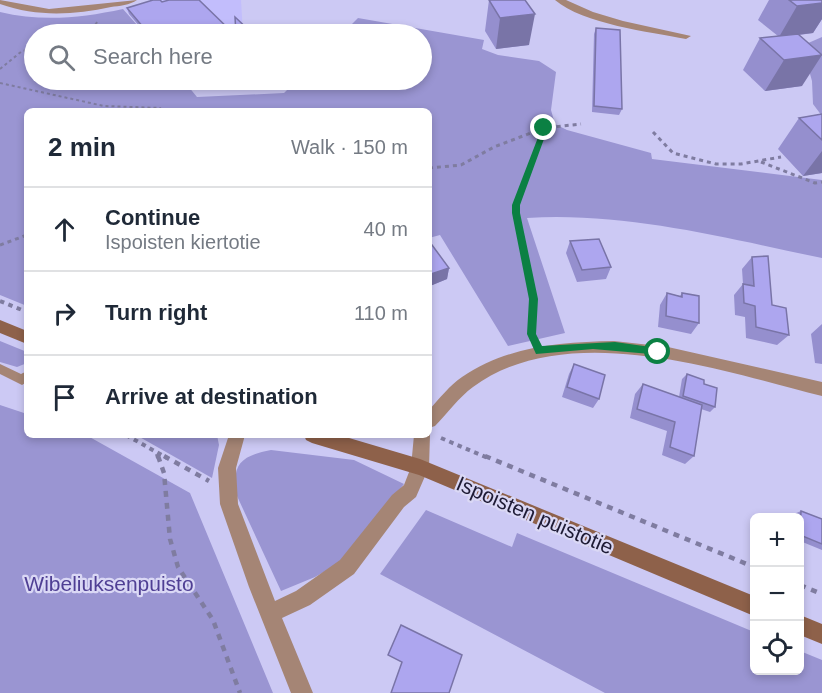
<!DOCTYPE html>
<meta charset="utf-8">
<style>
:root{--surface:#fff;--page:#f6f6f7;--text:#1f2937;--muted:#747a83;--line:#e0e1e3}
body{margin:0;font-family:Helvetica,sans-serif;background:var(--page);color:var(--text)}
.controls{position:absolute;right:18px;bottom:18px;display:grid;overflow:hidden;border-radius:9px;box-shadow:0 3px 9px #0003}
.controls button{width:54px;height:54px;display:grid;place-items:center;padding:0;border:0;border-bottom:2px solid var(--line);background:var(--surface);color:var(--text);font:30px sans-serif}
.stop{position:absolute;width:18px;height:18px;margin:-14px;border:4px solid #0b8043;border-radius:50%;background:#fff}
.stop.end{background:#0b8043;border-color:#fff;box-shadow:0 2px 6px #0008}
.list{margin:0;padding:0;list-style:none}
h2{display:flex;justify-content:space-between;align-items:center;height:78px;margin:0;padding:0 24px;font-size:26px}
h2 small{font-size:20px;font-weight:400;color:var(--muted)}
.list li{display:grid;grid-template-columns:39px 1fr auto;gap:18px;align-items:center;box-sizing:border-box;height:84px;padding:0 24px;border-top:2px solid var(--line)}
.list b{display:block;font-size:22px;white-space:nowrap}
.list p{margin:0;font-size:20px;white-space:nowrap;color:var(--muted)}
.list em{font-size:20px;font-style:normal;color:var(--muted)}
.icon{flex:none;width:33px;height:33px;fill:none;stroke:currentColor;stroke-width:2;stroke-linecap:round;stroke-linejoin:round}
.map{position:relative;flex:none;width:822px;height:693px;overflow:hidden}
.search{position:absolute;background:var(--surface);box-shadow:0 3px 9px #0003;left:24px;top:24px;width:408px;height:66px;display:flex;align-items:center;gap:15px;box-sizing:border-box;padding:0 21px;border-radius:33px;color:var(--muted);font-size:22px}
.panel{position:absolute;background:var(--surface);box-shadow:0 3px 9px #0003;left:24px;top:108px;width:408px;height:330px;border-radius:9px}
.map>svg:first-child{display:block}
</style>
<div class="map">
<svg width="822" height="693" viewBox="0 0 822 693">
<rect width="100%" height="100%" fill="#ccc9f4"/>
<path fill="#c2bdfc" d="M 155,0 L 241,0 L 243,34 L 146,34 L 124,8 Z"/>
<path fill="#9a95d2" d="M 123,9 L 145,34 L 34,34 L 34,80 L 183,80 L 197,97 L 284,93 L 297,80 L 422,80 L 422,34 L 342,34 L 358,18 L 484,40 L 482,49 L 498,55 L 539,61 L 556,72 L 551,110 L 555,124 L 567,130 L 651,153 L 652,159 L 822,180 L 822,258 C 724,238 627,212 527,218 L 565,333 L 508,346 L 440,235 L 429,238 L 429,111 L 27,111 L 27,306 L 0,295 L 0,12 C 42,22 81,18 123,9 Z
M 822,37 L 822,116 L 813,104 L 812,81 L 805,56 L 806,44 Z
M 0,341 L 27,352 L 27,363 L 17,367 L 0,362 Z
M 0,405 L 27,414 L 27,435 L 86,435 L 190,493 L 273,693 L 0,693 Z
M 136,435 L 217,435 L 219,445 L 212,478 Z
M 271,450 L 354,460 L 404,484 L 338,564 L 315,577 L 281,591 L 237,496 C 231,464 241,456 271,450 Z
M 426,510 L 512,547 L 517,533 L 754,632 L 754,670 L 800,670 L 800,651 L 822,660 L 822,693 L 605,693 L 380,574 Z"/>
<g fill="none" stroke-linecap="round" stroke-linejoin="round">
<path stroke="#7f7ca0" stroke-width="2" stroke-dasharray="3 3" stroke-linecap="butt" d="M 88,34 L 98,21
M 0,69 L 22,51 L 34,49
M 0,83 L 104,106 L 160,108 L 164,111"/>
<path stroke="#7f7ca0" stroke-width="3" stroke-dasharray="4 4" stroke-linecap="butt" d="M 653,132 L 673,153 L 716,164 L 741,164 L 781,157
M 761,162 L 815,183 L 822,182
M 429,168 L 461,165 L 494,147 L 544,128 L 581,124
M 0,245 L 27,235
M 528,270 L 516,205 L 544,128"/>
<path stroke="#7f7ca0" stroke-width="4" stroke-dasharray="4.5 4.5" stroke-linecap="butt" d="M 528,268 L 534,299 L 532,334 L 534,339
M 0,301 L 27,312
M 126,435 L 167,458
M 441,438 L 488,458
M 157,454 L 158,458"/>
<path stroke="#7f7ca0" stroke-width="4.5" stroke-dasharray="6 6" stroke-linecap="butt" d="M 158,456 L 164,473 L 170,539 L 178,567 L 213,620 L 240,693
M 164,456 L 209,481
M 485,456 L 754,567
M 800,585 L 822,594"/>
<path fill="#a58575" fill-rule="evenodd" d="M 0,364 L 21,374 L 27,371 L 27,382 L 22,385 L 0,374 Z"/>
<path fill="#a58575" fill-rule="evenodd" d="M 0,0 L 49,9 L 137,0 C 130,5 119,6 111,7 C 73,15 37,17 0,4 Z
M 555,0 L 566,0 L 593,12 L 623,21 L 691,36 L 686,39 C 650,32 583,24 555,0 Z
M 614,341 L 668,347 L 822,382 L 822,396 C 720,370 567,318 473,387 C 459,397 447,414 435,426 L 429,428 L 429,410 C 439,399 450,385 462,377 C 508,346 560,342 614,341 Z
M 429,432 L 430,435 L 429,467 L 416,497 L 404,507 L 354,574 L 310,605 L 282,618 L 313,693 L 291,693 L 249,587 L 220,504 L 218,468 L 229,435 L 245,435 L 236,468 L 238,504 L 275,601 L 296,591 L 340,560 L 392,495 L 404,485 L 411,467 L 414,435 L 429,435 Z"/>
<path fill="#8e614a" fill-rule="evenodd" d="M 0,320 L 27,331 L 27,344 L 0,333 Z
M 304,435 L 339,435 L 420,459 L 754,596 L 754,616 L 419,475 L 312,443 L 306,440 Z
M 800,615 L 822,624 L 822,644 L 800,635 Z"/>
</g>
<path fill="#958fce" d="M 489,0 L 529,45 L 496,49 L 485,31 Z
M 769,0 L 822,0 L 822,19 L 813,33 L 799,35 L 802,86 L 765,91 L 743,70 L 760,38 L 778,36 L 758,20 Z
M 162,2 L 234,34 L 146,34 L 129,14 L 127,8 Z
M 596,28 L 622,109 L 619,115 L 592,112 L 594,34 Z
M 822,114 L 822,173 L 803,176 L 778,149 L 799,118 Z
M 570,241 L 611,267 L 606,279 L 577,282 L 566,253 Z
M 429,246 L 449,268 L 447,279 L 430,286 L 429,284 Z
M 752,257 L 772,305 L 789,335 L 777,345 L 746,338 L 745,317 L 735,315 L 734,295 L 743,284 L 742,269 Z
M 667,293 L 680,296 L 682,293 L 699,323 L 691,334 L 658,327 L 660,305 Z
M 822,324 L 822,364 L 815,363 L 811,334 Z
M 574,364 L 599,399 L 593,408 L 562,397 L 569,374 Z
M 687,374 L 704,384 L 715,407 L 710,412 L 701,409 L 694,456 L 685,464 L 662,455 L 667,431 L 630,418 L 635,394 L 643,384 L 679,397 L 682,379 Z
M 801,511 L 822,519 L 822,550 L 800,541 L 800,518 L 794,518 L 794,514 Z"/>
<path fill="#7974a7" d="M 822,3 L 822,19 L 813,33 L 779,37 L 797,6 Z
M 535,14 L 529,45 L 496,49 L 500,18 Z
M 822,55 L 802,86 L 765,91 L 784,60 Z
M 245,80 L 275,80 L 246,84 Z
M 822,151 L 822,173 L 803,176 Z
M 449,268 L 447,279 L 430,286 L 431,274 Z"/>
<path fill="#ada6ef" stroke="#7974a7" stroke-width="1.5" d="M 153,0 L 160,0 L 162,2 L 169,0 L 199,0 L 234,34 L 149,34 L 127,8 Z
M 489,0 L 525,0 L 535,14 L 500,18 Z
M 789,0 L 822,0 L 822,3 L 797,6 Z
M 235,17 L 253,34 L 236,34 Z
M 596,28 L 620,30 L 622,109 L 594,106 Z
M 798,34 L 822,55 L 784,60 L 760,38 Z
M 822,114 L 822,140 L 799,118 Z
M 599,239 L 611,267 L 582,270 L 570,241 Z
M 432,245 L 449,268 L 431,274 L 429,272 L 429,246 Z
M 768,256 L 772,305 L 786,308 L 789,335 L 756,327 L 755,306 L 744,303 L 743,284 L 754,286 L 752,257 Z
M 667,293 L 682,297 L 682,293 L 699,296 L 699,323 L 666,316 Z
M 574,364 L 605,375 L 599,399 L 567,387 Z
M 687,374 L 704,380 L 704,384 L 717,388 L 715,407 L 683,396 Z
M 643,384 L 702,405 L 694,456 L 670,447 L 675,422 L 637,409 Z
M 801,511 L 822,519 L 822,544 L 800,535 Z
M 401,625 L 462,655 L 449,693 L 391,693 L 402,662 L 388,655 Z"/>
<path fill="#0b8043" d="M 542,127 L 548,128 L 520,205 L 520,213 L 538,299 L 536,334 L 542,346 L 615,342 L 658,348 L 662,349 L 662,355 L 593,349 L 536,354 L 527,334 L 529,299 L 512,213 L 512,205 Z"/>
<g text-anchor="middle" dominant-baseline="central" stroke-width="4.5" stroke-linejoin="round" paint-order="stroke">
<g font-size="21" fill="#1e1b35" stroke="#dad8f5">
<text transform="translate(535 515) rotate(23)">Ispoisten puistotie</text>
</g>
<g font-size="21" fill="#4f3f94" stroke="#dad8f5">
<text x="109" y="583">Wibeliuksenpuisto</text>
</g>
</g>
</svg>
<div class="controls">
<button>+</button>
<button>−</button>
<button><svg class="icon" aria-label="locate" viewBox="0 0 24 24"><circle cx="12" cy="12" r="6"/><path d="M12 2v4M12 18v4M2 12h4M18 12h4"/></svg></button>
</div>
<div class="stop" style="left:658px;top:352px"></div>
<div class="stop end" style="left:544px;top:128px"></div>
<div class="search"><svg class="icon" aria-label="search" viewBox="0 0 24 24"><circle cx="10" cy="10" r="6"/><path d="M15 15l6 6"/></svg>Search here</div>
<section class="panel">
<h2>2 min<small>Walk · 150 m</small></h2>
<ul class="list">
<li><svg class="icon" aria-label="ahead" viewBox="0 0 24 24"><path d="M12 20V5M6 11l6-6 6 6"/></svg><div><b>Continue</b><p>Ispoisten kiertotie</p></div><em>40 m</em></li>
<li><svg class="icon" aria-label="right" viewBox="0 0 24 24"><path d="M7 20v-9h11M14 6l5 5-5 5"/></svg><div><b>Turn right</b></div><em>110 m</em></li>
<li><svg class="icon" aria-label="arrive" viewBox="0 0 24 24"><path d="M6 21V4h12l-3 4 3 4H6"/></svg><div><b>Arrive at destination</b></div></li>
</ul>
</section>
</div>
